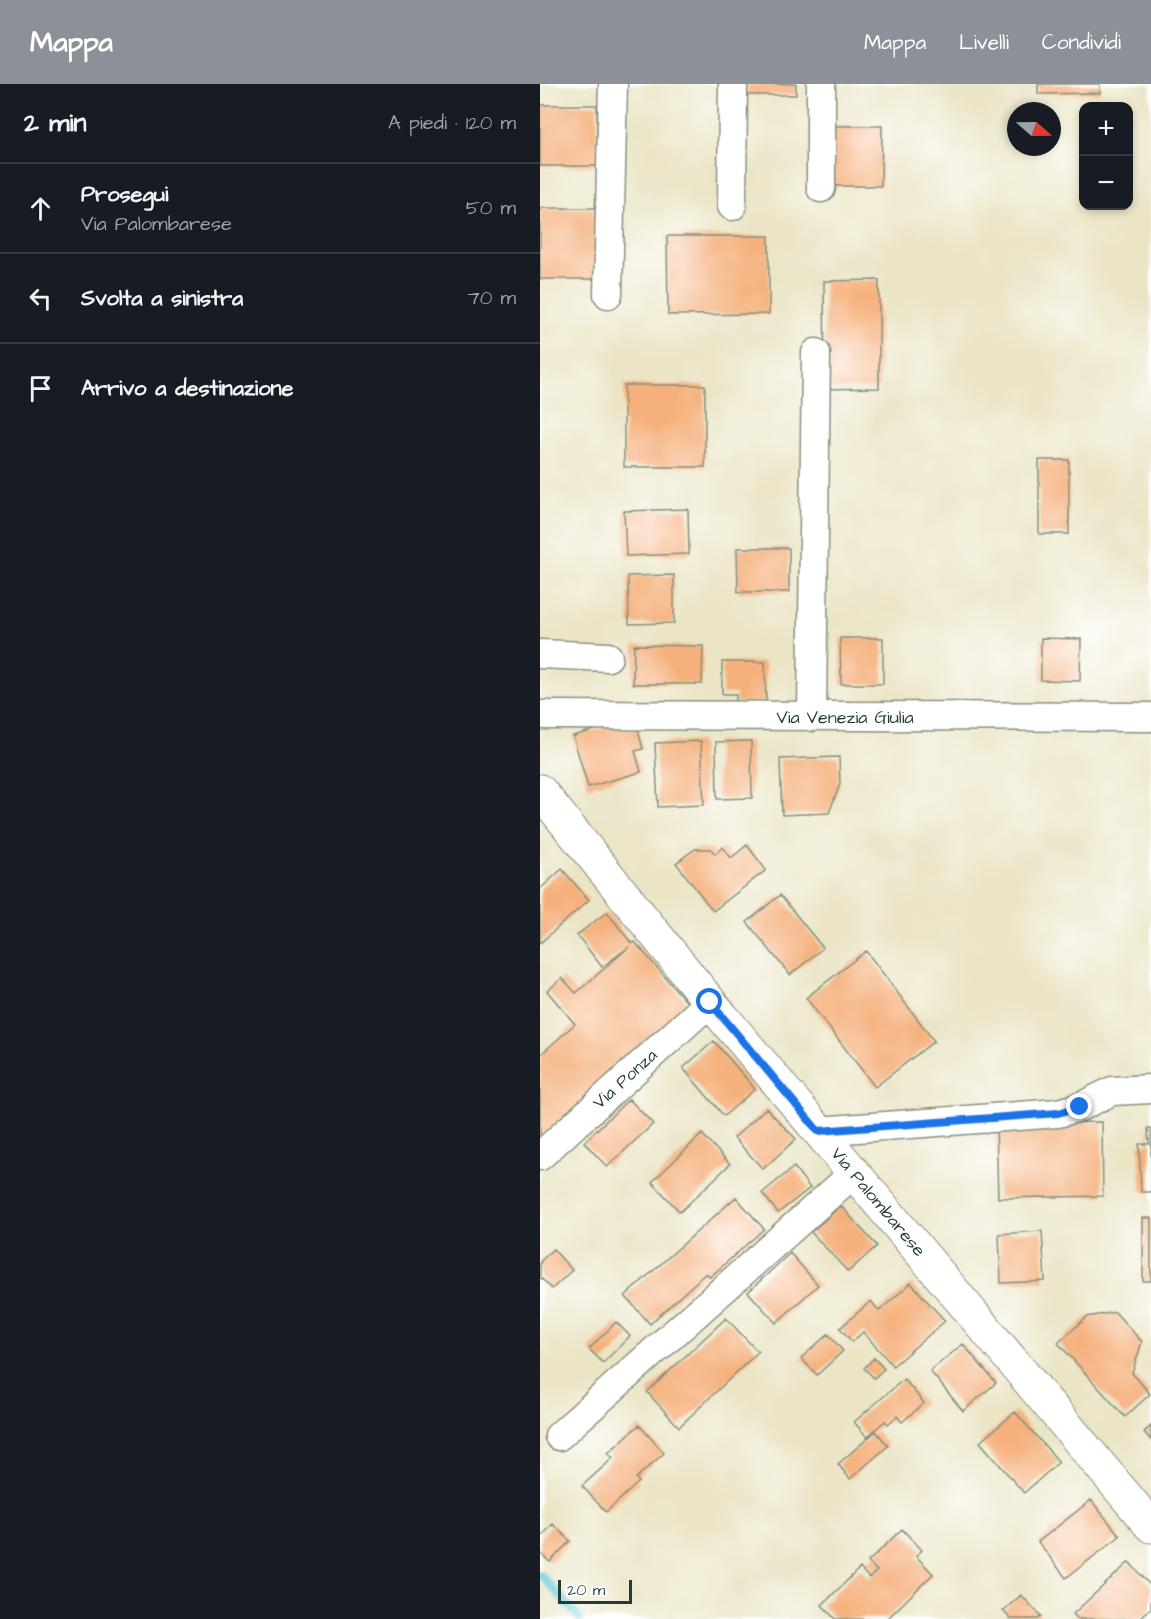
<!DOCTYPE html>
<html lang="it">
<meta charset="utf-8">
<style>
:root{--surface:#171b24;--page:#20242c;--text:#f1f3f6;--muted:#9ea1a6;--line:#363941;--accent:#8c9099}
body{margin:0;font-family:"Architects Daughter",sans-serif;background:var(--page);color:var(--text)}
.controls{position:absolute;right:18px;top:18px;display:grid;overflow:hidden;border-radius:12px;box-shadow:0 3px 9px #0003}
.controls button{width:54px;height:54px;display:grid;place-items:center;padding:0;border:0;border-bottom:2px solid var(--line);background:var(--surface);color:var(--text);font:30px sans-serif}
.compass{position:absolute;left:467px;top:18px;width:54px;height:54px;border-radius:50%;background:var(--surface);box-shadow:0 3px 9px #0003;rotate:110deg}
.scale{position:absolute;left:18px;bottom:15px;width:74px;box-sizing:border-box;padding-left:6px;border:3px solid #1f3d34;border-top:0;font-size:16px;line-height:21px;white-space:nowrap;color:#1f3d34;-webkit-text-stroke:4px #fff;paint-order:stroke}
.stop{position:absolute;width:18px;height:18px;margin:-14px;border:4px solid #1a73e8;border-radius:50%;background:#fff}
.stop.end{background:#1a73e8;border-color:#fff;box-shadow:0 2px 6px #0008}
.list{margin:0;padding:0;list-style:none}
h2{display:flex;justify-content:space-between;align-items:center;height:78px;margin:0;padding:0 24px;font-size:26px}
h2 small{font-size:20px;font-weight:400;color:var(--muted)}
.list li{display:grid;grid-template-columns:39px 1fr auto;gap:18px;align-items:center;box-sizing:border-box;height:90px;padding:0 24px;border-top:2px solid var(--line)}
.list b{display:block;font-size:22px;white-space:nowrap}
.list p{margin:0;font-size:20px;white-space:nowrap;color:var(--muted)}
.list em{font-size:20px;font-style:normal;color:var(--muted)}
.icon{flex:none;width:33px;height:33px;fill:none;stroke:currentColor;stroke-width:2;stroke-linecap:round;stroke-linejoin:round}
.map{position:relative;flex:none;width:611px;height:1535px;overflow:hidden}
header{display:flex;align-items:center;gap:36px;box-sizing:border-box;height:84px;padding:0 30px;background:var(--accent);color:#fff}
header strong{font-size:28px}
nav{display:flex;gap:33px;margin-inline-start:auto;font-size:21px}
main{display:flex}
aside{flex:1;background:var(--surface)}
.map>svg:first-child{display:block}
</style>
<header>
<strong>Mappa</strong>
<nav><a>Mappa</a><a>Livelli</a><a>Condividi</a></nav>
</header>
<main>
<aside>
<h2>2 min<small>A piedi · 120 m</small></h2>
<ul class="list">
<li><svg class="icon" aria-label="ahead" viewBox="0 0 24 24"><path d="M12 20V5M6 11l6-6 6 6"/></svg><div><b>Prosegui</b><p>Via Palombarese</p></div><em>50 m</em></li>
<li><svg class="icon" aria-label="left" viewBox="0 0 24 24"><path d="M17 20v-9H6M10 6l-5 5 5 5"/></svg><div><b>Svolta a sinistra</b></div><em>70 m</em></li>
<li><svg class="icon" aria-label="arrive" viewBox="0 0 24 24"><path d="M6 21V4h12l-3 4 3 4H6"/></svg><div><b>Arrivo a destinazione</b></div></li>
</ul>
</aside>
<div class="map">
<svg width="611" height="1535" viewBox="0 0 611 1535">
<rect width="100%" height="100%" fill="#fff"/>
<filter id="ink" filterUnits="userSpaceOnUse"><feTurbulence type="fractalNoise" baseFrequency=".0167" numOctaves="2"/><feDisplacementMap in="SourceGraphic" scale="12" xChannelSelector="R" yChannelSelector="G"/><feConvolveMatrix kernelMatrix="1 2 1 2 8 2 1 2 1" color-interpolation-filters="sRGB"/></filter>
<filter id="wash" filterUnits="userSpaceOnUse"><feTurbulence type="fractalNoise" baseFrequency=".008" numOctaves="4" result="noise"/><feDisplacementMap in="SourceGraphic" scale="24" xChannelSelector="R" yChannelSelector="G"/><feGaussianBlur stdDeviation="1.35" result="paint"/><feColorMatrix in="noise" values="0 0 0 0 0 0 0 0 0 0 0 0 0 0 0 0 0 1.4 0 .05"/><feComposite in="paint" operator="in"/></filter>
<g filter="url(#wash)">
<rect width="100%" height="100%" fill="#ebe5c6"/>
<g fill="none" stroke-linecap="round" stroke-linejoin="round">
<path stroke="#5ec8d9" stroke-width="8" d="M 0,1490 L 40,1535"/>
</g>
<g id="blocks">
<path fill="#f5b07c" d="M 207,0 L 256,0 L 256,11 L 207,11 Z
M 498,0 L 560,0 L 560,9 L 498,10 Z
M 0,21 L 57,21 L 58,82 L 0,82 Z
M 292,42 L 342,42 L 341,102 L 291,102 Z
M 0,124 L 57,124 L 57,195 L 0,195 Z
M 127,152 L 229,152 L 229,230 L 128,231 Z
M 339,196 L 339,304 L 285,305 L 284,197 Z
M 84,301 L 165,301 L 165,383 L 84,383 Z
M 499,376 L 529,376 L 529,450 L 499,450 Z
M 148,425 L 149,470 L 86,472 L 84,427 Z
M 197,464 L 249,464 L 249,508 L 198,508 Z
M 134,491 L 134,539 L 89,540 L 88,492 Z
M 300,554 L 343,554 L 343,600 L 301,600 Z
M 501,554 L 541,555 L 540,597 L 501,596 Z
M 94,561 L 163,562 L 162,600 L 93,600 Z
M 182,578 L 225,578 L 226,619 L 196,619 L 196,610 L 182,610 Z
M 80,639 L 82,646 L 97,642 L 103,665 L 95,667 L 101,688 L 48,703 L 33,652 Z
M 161,657 L 164,721 L 118,723 L 115,659 Z
M 211,657 L 212,714 L 177,715 L 176,658 Z
M 299,673 L 300,700 L 289,729 L 242,731 L 240,675 Z
M 207,761 L 226,786 L 173,827 L 136,779 L 155,765 L 171,765 L 175,770 L 183,763 L 191,774 Z
M 22,785 L 49,816 L 0,859 L 0,805 Z
M 240,811 L 283,864 L 250,891 L 207,838 Z
M 67,828 L 92,860 L 95,858 L 156,929 L 0,1065 L 0,971 L 35,940 L 7,907 L 22,894 L 36,909 L 89,863 L 62,883 L 37,851 Z
M 326,867 L 394,957 L 335,1003 L 266,914 Z
M 174,957 L 215,1005 L 184,1032 L 143,984 Z
M 89,1015 L 113,1040 L 67,1083 L 44,1058 Z
M 226,1024 L 256,1055 L 223,1085 L 194,1054 Z
M 562,1038 L 563,1112 L 458,1114 L 456,1040 Z
M 608,1044 L 611,1044 L 611,1108 L 601,1108 L 599,1060 L 609,1060 Z
M 162,1050 L 190,1080 L 140,1128 L 112,1098 Z
M 254,1083 L 270,1104 L 238,1129 L 222,1109 Z
M 196,1113 L 224,1145 L 170,1193 L 166,1189 L 110,1240 L 85,1212 Z
M 301,1122 L 337,1162 L 308,1188 L 271,1148 Z
M 603,1134 L 611,1134 L 611,1197 L 603,1197 Z
M 502,1147 L 505,1197 L 461,1199 L 459,1150 Z
M 13,1165 L 32,1186 L 12,1205 L 0,1193 L 0,1178 Z
M 250,1169 L 278,1201 L 236,1239 L 208,1208 Z
M 371,1199 L 405,1237 L 353,1282 L 323,1248 L 312,1258 L 300,1244 L 331,1217 L 339,1227 Z
M 575,1228 L 602,1258 L 592,1289 L 610,1310 L 585,1333 L 518,1259 L 547,1233 Z
M 186,1234 L 218,1268 L 139,1343 L 107,1308 Z
M 76,1238 L 90,1252 L 63,1279 L 49,1265 Z
M 288,1250 L 303,1267 L 277,1291 L 261,1274 Z
M 423,1260 L 456,1299 L 423,1327 L 390,1287 Z
M 334,1274 L 344,1285 L 334,1294 L 324,1284 Z
M 364,1295 L 384,1319 L 362,1338 L 357,1332 L 348,1340 L 345,1337 L 327,1353 L 314,1338 Z
M 475,1328 L 519,1378 L 484,1409 L 440,1358 Z
M 99,1341 L 124,1369 L 96,1394 L 99,1398 L 66,1428 L 42,1402 L 73,1374 L 68,1369 Z
M 611,1342 L 611,1356 L 604,1348 Z
M 336,1347 L 348,1362 L 310,1395 L 298,1380 Z
M 551,1416 L 580,1452 L 526,1494 L 498,1458 Z
M 13,1440 L 30,1457 L 10,1478 L 0,1469 L 0,1454 Z
M 362,1445 L 382,1466 L 376,1472 L 393,1490 L 347,1535 L 295,1535 L 282,1521 L 320,1484 L 329,1494 L 337,1487 L 328,1478 Z
M 589,1478 L 611,1502 L 611,1524 L 599,1535 L 538,1535 L 533,1530 Z
M 481,1511 L 501,1532 L 498,1535 L 471,1535 L 463,1527 Z"/>
</g>
</g>
<g filter="url(#ink)">
<use href="#blocks" fill-opacity="0" stroke="#85917d" stroke-width="1.5"/>
<g fill="none" stroke-linecap="round" stroke-linejoin="round">
<g stroke="#85917d" stroke-width="31">
<path id="minor" d="M 281,104 L 281,0
M 192,122 L 193,0
M 68,210 L 73,0
M 0,570 L 68,573
M 0,631 L 611,633
M 272,633 L 276,269
M 278,1047 L 518,1029 L 540,1023 L 572,1007 L 611,1005
M 0,1072 L 170,918
M 19,1352 L 314,1089"/>
</g>
<g stroke="#85917d" stroke-width="35">
<path id="major" d="M 0,707 L 170,918 L 611,1442"/>
</g>
<use href="#minor" stroke="#fff" stroke-width="28"/>
<use href="#major" stroke="#fff" stroke-width="33"/>
</g>
</g>
<g fill="none" stroke-linecap="round" stroke-linejoin="round" filter="url(#ink)">
<path stroke="#1a73e8" stroke-width="8" d="M 170,918 L 278,1047 L 518,1029 L 540,1023"/>
</g>
<g text-anchor="middle" dominant-baseline="central" stroke-width="6" stroke-linejoin="round" paint-order="stroke">
<g font-size="18" fill="#1f3d34" stroke="#fff">
<text x="305" y="633">Via Venezia Giulia</text>
<text transform="translate(85 995) rotate(-42)">Via Ponza</text>
<text transform="translate(338 1118) rotate(50)">Via Palombarese</text>
</g>
</g>
</svg>
<div class="controls">
<button>+</button>
<button>−</button>
</div>
<svg class="compass" viewBox="-18 -18 36 36"><path d="M0-13l5 13h-10z" fill="#e53935"/><path d="M0 13l5-13h-10z" fill="#9ea1a6"/></svg>
<div class="scale">20 m</div>
<div class="stop" style="left:170px;top:918px"></div>
<div class="stop end" style="left:540px;top:1023px"></div>
</div>
</main>
